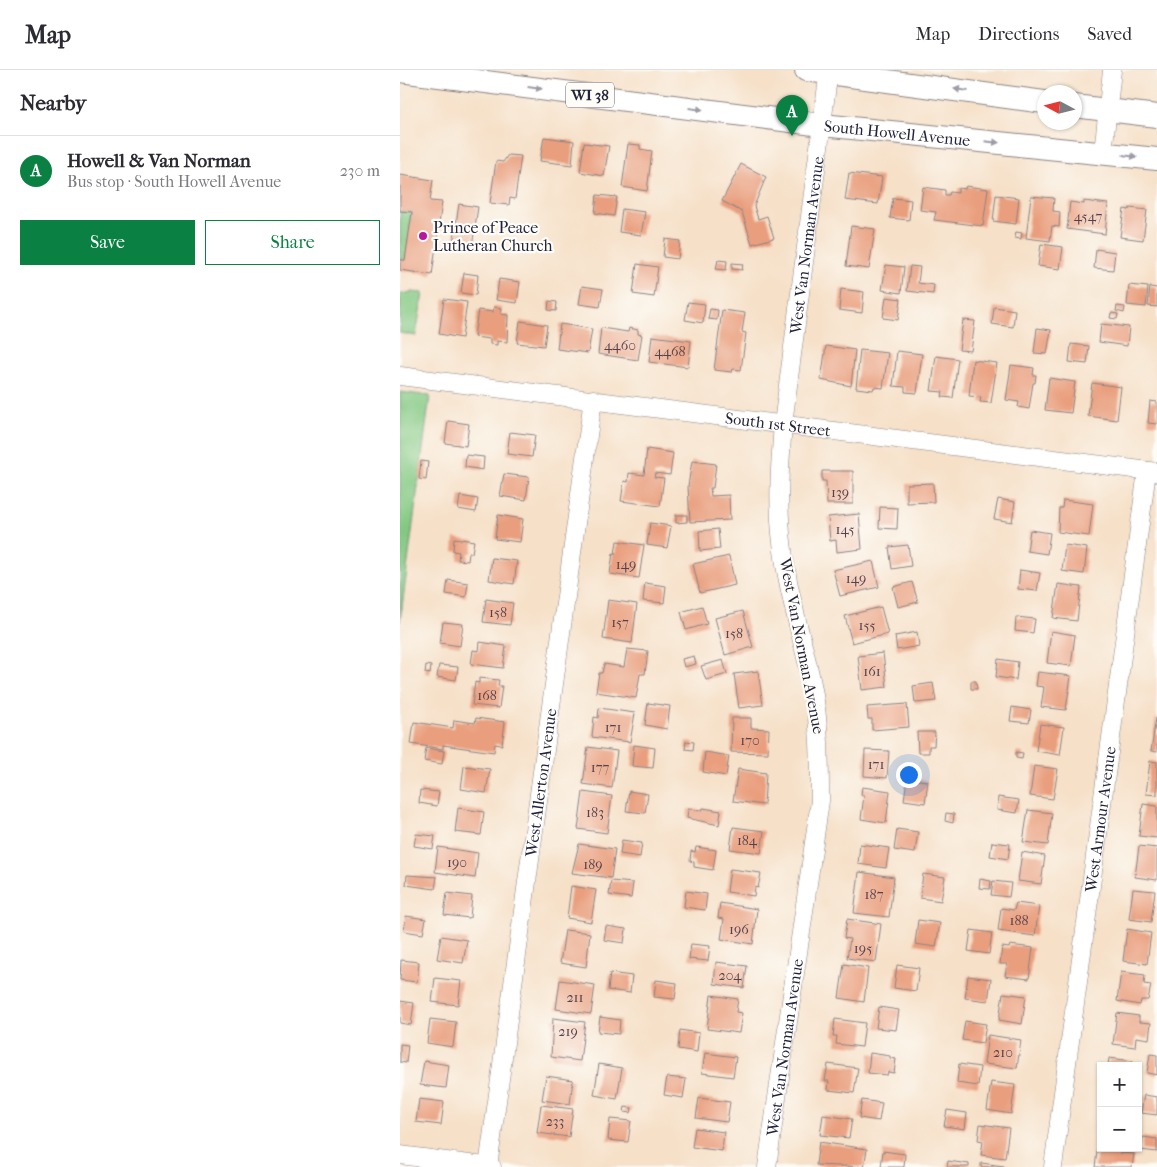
<!DOCTYPE html>
<meta charset="utf-8">
<style>
:root{--surface:#fff;--page:#f7f7f7;--text:#2b2b33;--muted:#7c7c81;--line:#e1e1e2;--accent:#0b8043}
body{margin:0;font-family:"IM FELL French Canon",serif;background:var(--page);color:var(--text)}
.controls{position:absolute;right:15px;bottom:15px;display:grid;overflow:hidden;border-radius:0px;box-shadow:0 1px 4px #0004}
.controls button{width:45px;height:45px;display:grid;place-items:center;padding:0;border:0;border-bottom:1px solid var(--line);background:var(--surface);color:var(--text);font:25px sans-serif}
.compass{position:absolute;left:637px;top:15px;width:45px;height:45px;border-radius:50%;background:var(--surface);box-shadow:0 1px 4px #0004;rotate:277deg}
.you{position:absolute;left:508px;top:704px;width:18px;height:18px;margin:-12px;border:4px solid #fff;border-radius:50%;background:#1a73e8;box-shadow:0 0 0 8px #1a73e833}
.badge{display:grid;place-items:center;width:32px;height:32px;border-radius:50%;background:var(--accent);color:#fff;font-size:16px;font-weight:700}
.pin{position:absolute;translate:-50% -41px;filter:drop-shadow(0 1px 2px #0008)}
.pin::after{content:'';position:absolute;top:26px;width:18px;height:15px;background:inherit;clip-path:polygon(0 0,100% 0,50% 100%)}
.list{margin:0;padding:0;list-style:none}
h2{display:flex;justify-content:space-between;align-items:center;height:65px;margin:0;padding:0 20px;font-size:21px}
h2 small{font-size:16px;font-weight:400;color:var(--muted)}
.list li{display:grid;grid-template-columns:32px 1fr auto;gap:15px;align-items:center;box-sizing:border-box;height:70px;padding:0 20px;border-top:1px solid var(--line)}
.list b{display:block;font-size:19px;white-space:nowrap}
.list p{margin:0;font-size:16px;white-space:nowrap;color:var(--muted)}
.list em{font-size:16px;font-style:normal;color:var(--muted)}
.actions{display:flex;gap:10px;padding:15px 20px}
.actions a{flex:1;padding:11px 0;border:1px solid var(--accent);border-radius:0px;text-align:center;font-size:18px;color:var(--accent)}
.actions .main{background:var(--accent);color:#fff}
.map{position:relative;flex:none;width:757px;height:1097px;overflow:hidden}
header{display:flex;align-items:center;gap:30px;box-sizing:border-box;height:70px;padding:0 25px;background:var(--surface);border-bottom:1px solid var(--line)}
header strong{font-size:24px}
nav{display:flex;gap:28px;margin-inline-start:auto;font-size:18px}
main{display:flex}
aside{flex:1;background:var(--surface)}
.map>svg:first-child{display:block}
</style>
<header>
<strong>Map</strong>
<nav><a>Map</a><a>Directions</a><a>Saved</a></nav>
</header>
<main>
<aside>
<h2>Nearby<small></small></h2>
<ul class="list">
<li><span class="badge">A</span><div><b>Howell &amp; Van Norman</b><p>Bus stop · South Howell Avenue</p></div><em>230 m</em></li>
</ul>
<div class="actions"><a class="main">Save</a><a>Share</a></div>
</aside>
<div class="map">
<svg width="757" height="1097" viewBox="0 0 757 1097">
<rect width="100%" height="100%" fill="#fdfcf7"/>
<filter id="ink" filterUnits="userSpaceOnUse"><feTurbulence type="fractalNoise" baseFrequency=".02" numOctaves="2"/><feDisplacementMap in="SourceGraphic" scale="10" xChannelSelector="R" yChannelSelector="G"/><feConvolveMatrix kernelMatrix="1 2 1 2 8 2 1 2 1" color-interpolation-filters="sRGB"/></filter>
<filter id="wash" filterUnits="userSpaceOnUse"><feTurbulence type="fractalNoise" baseFrequency=".0096" numOctaves="4" result="noise"/><feDisplacementMap in="SourceGraphic" scale="20" xChannelSelector="R" yChannelSelector="G"/><feGaussianBlur stdDeviation="1.12" result="paint"/><feColorMatrix in="noise" values="0 0 0 0 0 0 0 0 0 0 0 0 0 0 0 0 0 1.4 0 .05"/><feComposite in="paint" operator="in"/></filter>
<g filter="url(#wash)">
<rect width="100%" height="100%" fill="#f6e0c8"/>
<path fill="#83c882" stroke="#52755e" d="M 0,141 L 12,142 L 5,190 L 0,190 Z
M 12,222 L 23,223 L 16,266 L 0,263 L 0,224 Z
M 0,322 L 30,326 L 0,552 Z"/>
<g id="blocks">
<path fill="#e99f7e" d="M 144,67 L 174,71 L 172,95 L 140,91 Z
M 184,73 L 209,76 L 204,106 L 180,102 Z
M 228,74 L 240,75 L 240,79 L 252,81 L 247,121 L 222,117 Z
M 108,85 L 121,86 L 115,129 L 110,128 L 109,135 L 90,133 L 96,91 L 103,92 Z
M 341,94 L 366,107 L 354,136 L 358,149 L 367,146 L 374,168 L 352,174 L 342,142 L 322,131 Z
M 449,103 L 482,107 L 478,134 L 445,130 Z
M 0,105 L 33,110 L 30,131 L 42,132 L 32,205 L 0,200 L 0,190 L 5,190 L 12,142 L 0,141 Z
M 566,116 L 588,119 L 583,156 L 534,150 L 536,142 L 520,140 L 523,117 L 545,120 L 545,125 L 549,125 L 550,122 L 558,123 L 558,118 L 565,119 Z
M 197,125 L 217,127 L 214,146 L 195,143 Z
M 596,125 L 619,128 L 616,154 L 593,151 Z
M 631,126 L 654,128 L 653,141 L 660,142 L 659,157 L 652,156 L 650,171 L 626,168 Z
M 493,128 L 511,130 L 509,150 L 490,148 Z
M 684,131 L 708,134 L 705,164 L 667,159 L 670,132 L 684,134 Z
M 59,134 L 78,137 L 72,177 L 53,174 Z
M 730,138 L 747,140 L 743,170 L 720,167 L 724,139 L 729,140 Z
M 222,139 L 245,142 L 241,165 L 219,162 Z
M 451,156 L 475,159 L 469,199 L 446,196 Z
M 616,162 L 622,163 L 621,169 L 615,168 Z
M 265,169 L 280,171 L 278,189 L 263,187 Z
M 641,174 L 663,177 L 660,199 L 638,196 Z
M 696,179 L 715,182 L 713,200 L 694,198 Z
M 318,190 L 327,191 L 326,200 L 316,199 Z
M 332,193 L 343,194 L 342,200 L 332,199 Z
M 237,194 L 258,197 L 254,227 L 233,224 Z
M 486,195 L 504,197 L 501,223 L 482,220 Z
M 510,196 L 520,197 L 518,213 L 534,215 L 533,224 L 507,221 Z
M 64,203 L 78,205 L 76,225 L 61,223 Z
M 99,209 L 120,212 L 117,233 L 96,230 Z
M 729,215 L 748,217 L 746,237 L 727,235 Z
M 182,216 L 203,219 L 200,237 L 179,234 Z
M 750,217 L 757,218 L 757,237 L 748,236 Z
M 441,219 L 464,222 L 462,243 L 439,240 Z
M 486,227 L 501,229 L 498,250 L 483,248 Z
M 44,229 L 67,232 L 62,268 L 39,264 Z
M 149,231 L 157,232 L 156,241 L 148,240 Z
M 288,232 L 305,234 L 303,253 L 285,250 Z
M 717,236 L 725,237 L 724,243 L 716,241 Z
M 94,237 L 102,238 L 101,244 L 108,245 L 107,272 L 97,271 L 97,275 L 90,274 L 90,269 L 74,267 L 78,240 L 93,242 Z
M 594,237 L 615,240 L 613,257 L 592,254 Z
M 310,239 L 318,240 L 317,250 L 308,249 Z
M 322,240 L 345,243 L 342,262 L 346,263 L 341,300 L 333,299 L 332,302 L 314,300 Z
M 711,243 L 718,244 L 717,249 L 710,248 Z
M 563,250 L 575,251 L 571,281 L 559,280 Z
M 120,251 L 147,255 L 144,276 L 117,273 Z
M 160,254 L 192,259 L 188,283 L 157,279 Z
M 701,254 L 729,257 L 727,276 L 699,272 Z
M 201,258 L 228,262 L 229,258 L 238,260 L 238,264 L 242,265 L 238,290 L 198,284 Z
M 637,258 L 651,260 L 647,284 L 634,283 Z
M 252,266 L 291,271 L 288,297 L 249,292 Z
M 671,274 L 689,276 L 687,294 L 669,292 Z
M 426,276 L 455,280 L 451,316 L 421,310 Z
M 460,280 L 488,283 L 483,318 L 474,317 L 473,320 L 456,318 Z
M 497,281 L 522,284 L 517,323 L 505,322 L 505,317 L 493,316 Z
M 536,286 L 558,289 L 553,328 L 542,327 L 543,322 L 531,321 Z
M 573,290 L 597,293 L 591,333 L 580,332 L 581,327 L 569,326 Z
M 611,295 L 634,298 L 633,305 L 636,305 L 635,313 L 633,313 L 629,339 L 618,337 L 619,332 L 606,330 Z
M 649,308 L 675,312 L 671,343 L 645,340 Z
M 692,313 L 721,317 L 717,350 L 688,346 Z
M 750,331 L 757,332 L 757,354 L 748,353 Z
M 48,351 L 69,354 L 66,376 L 45,373 Z
M 110,362 L 135,365 L 132,387 L 107,384 Z
M 247,379 L 273,383 L 270,405 L 255,403 L 254,407 L 264,408 L 260,436 L 221,431 L 224,411 L 228,412 L 229,403 L 244,405 Z
M 66,385 L 84,387 L 83,400 L 65,397 Z
M 21,391 L 28,392 L 26,410 L 19,409 Z
M 292,391 L 316,394 L 313,418 L 310,418 L 311,426 L 329,425 L 330,450 L 290,452 L 288,416 Z
M 422,401 L 453,401 L 453,434 L 427,434 L 426,411 L 422,411 Z
M 104,404 L 129,407 L 126,430 L 100,426 Z
M 533,413 L 534,432 L 507,433 L 507,414 Z
M 60,426 L 78,429 L 76,442 L 58,439 Z
M 598,429 L 615,432 L 612,452 L 594,449 Z
M 663,430 L 693,434 L 689,466 L 658,462 L 659,438 L 662,438 Z
M 480,437 L 498,438 L 497,459 L 479,458 Z
M 459,444 L 462,479 L 437,482 L 436,470 L 430,471 L 428,447 Z
M 98,445 L 123,449 L 120,472 L 95,469 Z
M 276,445 L 287,445 L 287,452 L 276,453 Z
M 250,453 L 271,456 L 267,478 L 247,475 Z
M 318,459 L 320,479 L 300,481 L 299,461 Z
M 630,460 L 650,463 L 647,484 L 627,481 Z
M 54,468 L 74,471 L 72,483 L 69,483 L 68,491 L 58,490 L 59,482 L 53,481 Z
M 217,471 L 244,475 L 239,508 L 210,504 L 213,483 L 215,484 Z
M 508,475 L 511,496 L 492,499 L 489,477 Z
M 665,475 L 687,478 L 684,504 L 662,501 Z
M 329,486 L 335,515 L 300,523 L 293,494 Z
M 92,488 L 117,491 L 114,514 L 89,510 Z
M 473,491 L 479,517 L 440,526 L 433,500 Z
M 620,500 L 640,503 L 637,521 L 618,519 Z
M 48,510 L 68,513 L 66,527 L 46,524 Z
M 512,512 L 518,532 L 498,537 L 493,517 Z
M 245,513 L 266,516 L 264,533 L 243,531 Z
M 658,514 L 681,517 L 677,551 L 653,548 Z
M 86,529 L 113,533 L 110,555 L 83,552 Z
M 208,530 L 237,534 L 232,573 L 203,569 Z
M 302,536 L 307,554 L 286,560 L 281,542 Z
M 481,537 L 488,564 L 452,573 L 445,546 Z
M 343,541 L 353,577 L 325,585 L 315,548 Z
M 616,547 L 635,549 L 633,563 L 615,561 Z
M 43,552 L 63,554 L 60,576 L 40,573 Z
M 651,561 L 675,565 L 671,596 L 647,593 Z
M 517,562 L 519,576 L 497,580 L 495,566 Z
M 80,572 L 106,576 L 103,598 L 71,594 L 73,580 L 79,581 Z
M 227,579 L 248,581 L 245,604 L 240,604 L 236,628 L 196,622 L 199,603 L 202,603 L 204,594 L 224,597 Z
M 483,583 L 487,617 L 462,620 L 458,586 Z
M 294,586 L 296,594 L 284,597 L 282,589 Z
M 598,589 L 618,592 L 616,610 L 596,607 Z
M 323,590 L 327,604 L 306,610 L 301,596 Z
M 26,595 L 31,596 L 30,604 L 25,603 Z
M 39,595 L 58,597 L 56,610 L 37,607 Z
M 358,601 L 363,635 L 339,638 L 334,604 Z
M 638,602 L 671,606 L 666,640 L 641,637 L 644,617 L 636,616 Z
M 79,608 L 99,610 L 98,616 L 102,616 L 99,638 L 72,635 L 75,612 L 79,613 Z
M 571,611 L 576,611 L 577,619 L 571,619 Z
M 533,613 L 536,631 L 515,633 L 513,616 Z
M 248,633 L 270,636 L 267,659 L 245,655 Z
M 507,634 L 509,657 L 472,660 L 472,649 L 468,649 L 467,637 Z
M 612,637 L 631,640 L 629,653 L 610,651 Z
M 199,638 L 235,643 L 230,672 L 192,667 L 194,647 L 198,648 Z
M 76,648 L 105,652 L 102,675 L 95,674 L 94,682 L 43,675 L 43,679 L 11,674 L 14,652 L 53,658 L 54,650 L 75,653 Z
M 332,648 L 351,648 L 351,658 L 369,659 L 368,683 L 331,682 Z
M 756,648 L 757,648 L 757,682 L 751,681 Z
M 640,654 L 664,657 L 660,685 L 636,681 Z
M 517,662 L 535,662 L 534,676 L 529,676 L 529,683 L 518,683 Z
M 286,671 L 294,672 L 293,680 L 285,679 Z
M 234,675 L 255,678 L 253,698 L 232,696 Z
M 188,677 L 217,681 L 212,718 L 183,714 Z
M 26,678 L 44,681 L 42,694 L 24,691 Z
M 465,680 L 489,681 L 487,708 L 464,706 Z
M 305,682 L 329,686 L 326,706 L 303,702 Z
M 616,682 L 623,683 L 622,689 L 616,688 Z
M 750,691 L 757,692 L 757,725 L 746,724 Z
M 64,696 L 90,699 L 86,723 L 61,719 Z
M 634,696 L 658,699 L 653,729 L 630,726 Z
M 338,699 L 366,703 L 364,735 L 333,731 Z
M 507,709 L 528,711 L 525,733 L 504,730 Z
M 462,717 L 490,721 L 486,753 L 461,749 L 464,725 L 461,725 Z
M 20,720 L 39,722 L 37,736 L 19,733 Z
M 229,721 L 248,724 L 245,743 L 226,741 Z
M 183,722 L 212,726 L 207,763 L 178,759 Z
M 598,727 L 619,730 L 617,743 L 597,740 Z
M 743,734 L 757,736 L 757,768 L 739,766 Z
M 58,738 L 84,742 L 81,765 L 55,762 Z
M 303,738 L 321,741 L 319,755 L 287,748 L 288,739 L 302,740 Z
M 628,740 L 652,743 L 648,775 L 623,772 Z
M 546,743 L 554,744 L 553,753 L 545,751 Z
M 333,757 L 364,761 L 361,783 L 330,779 Z
M 497,759 L 518,762 L 515,783 L 494,780 Z
M 16,764 L 35,766 L 33,779 L 14,776 Z
M 222,770 L 242,773 L 240,787 L 220,784 Z
M 592,772 L 610,774 L 608,789 L 590,786 Z
M 179,774 L 215,779 L 211,808 L 172,803 Z
M 460,774 L 489,778 L 486,798 L 458,794 Z
M 739,776 L 757,778 L 757,810 L 735,807 Z
M 38,777 L 78,783 L 75,808 L 35,802 Z
M 296,777 L 316,780 L 313,800 L 294,797 L 294,792 L 290,791 L 291,781 L 295,782 Z
M 622,782 L 645,786 L 641,814 L 618,811 Z
M 330,799 L 361,803 L 358,818 L 355,817 L 354,826 L 327,822 Z
M 459,802 L 494,807 L 489,847 L 454,843 Z
M 523,804 L 545,807 L 541,831 L 520,828 Z
M 7,805 L 37,807 L 35,819 L 6,815 Z
M 580,809 L 591,811 L 590,819 L 579,818 Z
M 211,811 L 233,813 L 231,828 L 209,825 Z
M 593,811 L 611,813 L 609,827 L 591,825 Z
M 171,816 L 196,820 L 191,852 L 167,848 Z
M 733,819 L 755,821 L 751,852 L 729,849 Z
M 286,821 L 307,824 L 305,840 L 284,837 Z
M 47,823 L 72,826 L 70,848 L 44,845 Z
M 320,833 L 357,839 L 353,874 L 321,869 L 324,849 L 318,848 Z
M 616,833 L 639,836 L 635,866 L 598,861 L 601,838 L 614,840 Z
M 6,846 L 26,849 L 23,864 L 4,861 Z
M 447,849 L 481,854 L 476,892 L 447,888 L 450,869 L 444,868 Z
M 518,850 L 540,853 L 536,877 L 515,874 Z
M 206,856 L 226,859 L 224,873 L 204,870 Z
M 727,859 L 751,863 L 747,894 L 723,891 Z
M 165,860 L 190,863 L 186,897 L 160,893 Z
M 571,860 L 592,863 L 589,884 L 568,881 Z
M 41,866 L 67,870 L 63,893 L 37,889 Z
M 291,874 L 310,876 L 308,891 L 289,889 Z
M 610,875 L 633,878 L 629,909 L 605,906 L 607,894 L 600,894 L 602,877 L 609,878 Z
M 1,890 L 19,892 L 17,912 L 0,910 Z
M 316,892 L 347,896 L 344,918 L 314,914 Z
M 444,894 L 468,898 L 464,932 L 439,928 Z
M 497,895 L 519,898 L 516,921 L 494,918 Z
M 721,902 L 745,905 L 744,914 L 751,915 L 748,930 L 741,930 L 740,935 L 717,931 Z
M 210,903 L 232,906 L 230,923 L 208,920 Z
M 568,906 L 591,909 L 588,931 L 565,928 Z
M 35,908 L 61,911 L 58,935 L 32,932 Z
M 160,910 L 195,915 L 191,944 L 156,939 Z
M 256,910 L 277,913 L 275,929 L 254,927 Z
M 603,923 L 626,926 L 622,954 L 599,950 Z
M 311,925 L 338,929 L 336,942 L 342,943 L 339,963 L 307,959 Z
M 0,931 L 14,933 L 11,955 L 0,953 Z
M 479,937 L 499,940 L 496,960 L 476,958 Z
M 717,943 L 739,946 L 739,952 L 751,953 L 749,969 L 736,967 L 735,977 L 713,974 Z
M 200,947 L 220,950 L 219,964 L 198,962 Z
M 153,948 L 185,952 L 180,991 L 151,987 Z
M 30,949 L 56,952 L 53,977 L 27,973 Z
M 435,949 L 465,953 L 462,977 L 436,974 L 437,966 L 433,966 Z
M 565,951 L 586,954 L 583,973 L 562,970 Z
M 280,960 L 299,963 L 297,982 L 278,979 Z
M 588,965 L 621,970 L 617,998 L 584,994 Z
M 0,974 L 8,975 L 6,993 L 0,992 Z
M 305,983 L 336,987 L 333,1007 L 302,1003 Z
M 470,983 L 490,986 L 490,988 L 496,989 L 494,1003 L 488,1002 L 487,1005 L 468,1003 Z
M 750,984 L 757,985 L 757,1005 L 747,1003 Z
M 709,988 L 733,991 L 732,996 L 708,996 Z
M 24,991 L 49,995 L 46,1018 L 20,1015 Z
M 199,994 L 222,998 L 217,1029 L 194,1025 Z
M 428,994 L 458,998 L 454,1023 L 428,1020 L 429,1011 L 425,1011 Z
M 559,994 L 580,997 L 578,1016 L 557,1013 Z
M 146,1006 L 173,1010 L 170,1034 L 142,1030 Z
M 267,1007 L 286,1009 L 283,1028 L 264,1025 Z
M 591,1012 L 615,1015 L 611,1044 L 587,1040 Z
M 744,1025 L 757,1027 L 757,1045 L 741,1043 Z
M 299,1028 L 330,1032 L 327,1052 L 296,1048 Z
M 19,1029 L 44,1032 L 41,1055 L 16,1052 Z
M 462,1030 L 482,1033 L 479,1051 L 459,1048 Z
M 141,1035 L 173,1039 L 169,1067 L 137,1063 Z
M 225,1037 L 232,1038 L 231,1043 L 224,1042 Z
M 547,1040 L 567,1043 L 565,1059 L 544,1056 Z
M 423,1045 L 452,1049 L 449,1068 L 420,1065 Z
M 210,1049 L 231,1051 L 228,1072 L 208,1070 Z
M 580,1054 L 609,1058 L 605,1088 L 581,1085 L 583,1071 L 578,1070 Z
M 295,1058 L 324,1062 L 322,1081 L 292,1077 Z
M 699,1066 L 701,1067 L 701,1078 L 721,1078 L 720,1083 L 734,1084 L 732,1097 L 695,1097 Z
M 743,1067 L 757,1069 L 757,1082 L 741,1080 Z
M 419,1072 L 467,1079 L 464,1097 L 416,1095 Z
M 483,1081 L 505,1084 L 504,1097 L 481,1097 Z
M 548,1091 L 569,1094 L 569,1097 L 547,1097 Z
M 581,1093 L 604,1096 L 604,1097 L 581,1097 Z"/>
</g>
</g>
<g filter="url(#ink)">
<use href="#blocks" fill-opacity="0" stroke="#8c8182" stroke-width="1"/>
<g fill="none" stroke-linecap="round" stroke-linejoin="round">
<g stroke="#8c8182" stroke-width="19">
<g id="minor">
<path d="M 703,83 L 712,0"/>
<path id="s1" d="M 0,306 L 757,402"/>
<path d="M 0,1085 L 92,1097"/>
<path id="s2" d="M 88,1097 L 193,329"/>
<path id="s3" d="M 367,1097 L 420,731 C 420,692 420,653 412,614 C 402,566 387,520 382,472 C 377,433 380,393 383,354 L 429,0"/>
<path id="s4" d="M 653,1097 L 747,401"/>
</g>
</g>
<g stroke="#8c8182" stroke-width="24">
<g id="major">
<path d="M 406,0 L 644,32"/>
<path id="s5" d="M 0,1 L 422,55 L 757,89"/>
<path d="M 674,36 L 757,46"/>
</g>
</g>
<use href="#minor" stroke="#fff" stroke-width="18"/>
<use href="#major" stroke="#fff" stroke-width="22"/>
</g>
<defs><path id="oneway-solid" d="M-6-.8H1V-3.2L6.5 0L1 3.2V.8H-6Z" transform="scale(1.25)"/></defs>
<g fill="#9c9ca7">
<use href="#oneway-solid" transform="translate(135 18) rotate(7)"/>
<use href="#oneway-solid" transform="translate(561 20) rotate(-172)"/>
<use href="#oneway-solid" transform="translate(296 39) rotate(7)"/>
<use href="#oneway-solid" transform="translate(592 72) rotate(6)"/>
<use href="#oneway-solid" transform="translate(730 86) rotate(7)"/>
</g>
</g>
<circle fill="#b5179e" stroke="#fdfcf7" stroke-width="2" cx="23" cy="166" r="5"/>
<g text-anchor="middle" dominant-baseline="central" stroke-width="4.5" stroke-linejoin="round" paint-order="stroke">
<g font-size="14" fill="#54414c">
<text x="688" y="146">4547</text>
<text x="220" y="275">4460</text>
<text x="270" y="281">4468</text>
<text x="440" y="422">139</text>
<text x="445" y="459">145</text>
<text x="226" y="494">149</text>
<text x="456" y="508">149</text>
<text x="98" y="542">158</text>
<text x="220" y="552">157</text>
<text x="467" y="555">155</text>
<text x="334" y="563">158</text>
<text x="472" y="601">161</text>
<text x="87" y="625">168</text>
<text x="213" y="657">171</text>
<text x="350" y="670">170</text>
<text x="476" y="694">171</text>
<text x="200" y="697">177</text>
<text x="195" y="742">183</text>
<text x="347" y="770">184</text>
<text x="57" y="792">190</text>
<text x="193" y="794">189</text>
<text x="474" y="824">187</text>
<text x="619" y="850">188</text>
<text x="339" y="859">196</text>
<text x="463" y="878">195</text>
<text x="330" y="905">204</text>
<text x="175" y="927">211</text>
<text x="168" y="961">219</text>
<text x="603" y="982">210</text>
<text x="155" y="1051">233</text>
</g>
<rect fill="#fdfcf7" stroke="#646373" stroke-width="1" x="166" y="12.5" width="48" height="25" rx="4"/>
<g font-size="15" font-weight="bold" fill="#22223b">
<text x="190" y="25">WI 38</text>
</g>
<g font-size="16" fill="#22223b" stroke="#fdfcf7">
<text stroke="none"><textPath href="#s5" startOffset="501">South Howell Avenue</textPath></text>
<text stroke="none"><textPath href="#s3" startOffset="931">West Van Norman Avenue</textPath></text>
<text stroke="none"><textPath href="#s1" startOffset="381">South 1st Street</textPath></text>
<text transform="translate(402 576) rotate(79)">West Van Norman Avenue</text>
<text stroke="none"><textPath href="#s2" startOffset="388">West Allerton Avenue</textPath></text>
<text stroke="none"><textPath href="#s4" startOffset="351">West Armour Avenue</textPath></text>
<text stroke="none"><textPath href="#s3" startOffset="121">West Van Norman Avenue</textPath></text>
</g>
<g font-size="16" fill="#22223b" stroke="#fdfcf7" text-anchor="start">
<text x="33" y="157">Prince of Peace<tspan x="33" dy="18">Lutheran Church</tspan></text>
</g>
</g>
</svg>
<div class="controls">
<button>+</button>
<button>−</button>
</div>
<svg class="compass" viewBox="-18 -18 36 36"><path d="M0-13l5 13h-10z" fill="#e53935"/><path d="M0 13l5-13h-10z" fill="#7c7c81"/></svg>
<div class="you"></div>
<div class="pin badge" style="left:392px;top:66px">A</div>
</div>
</main>
